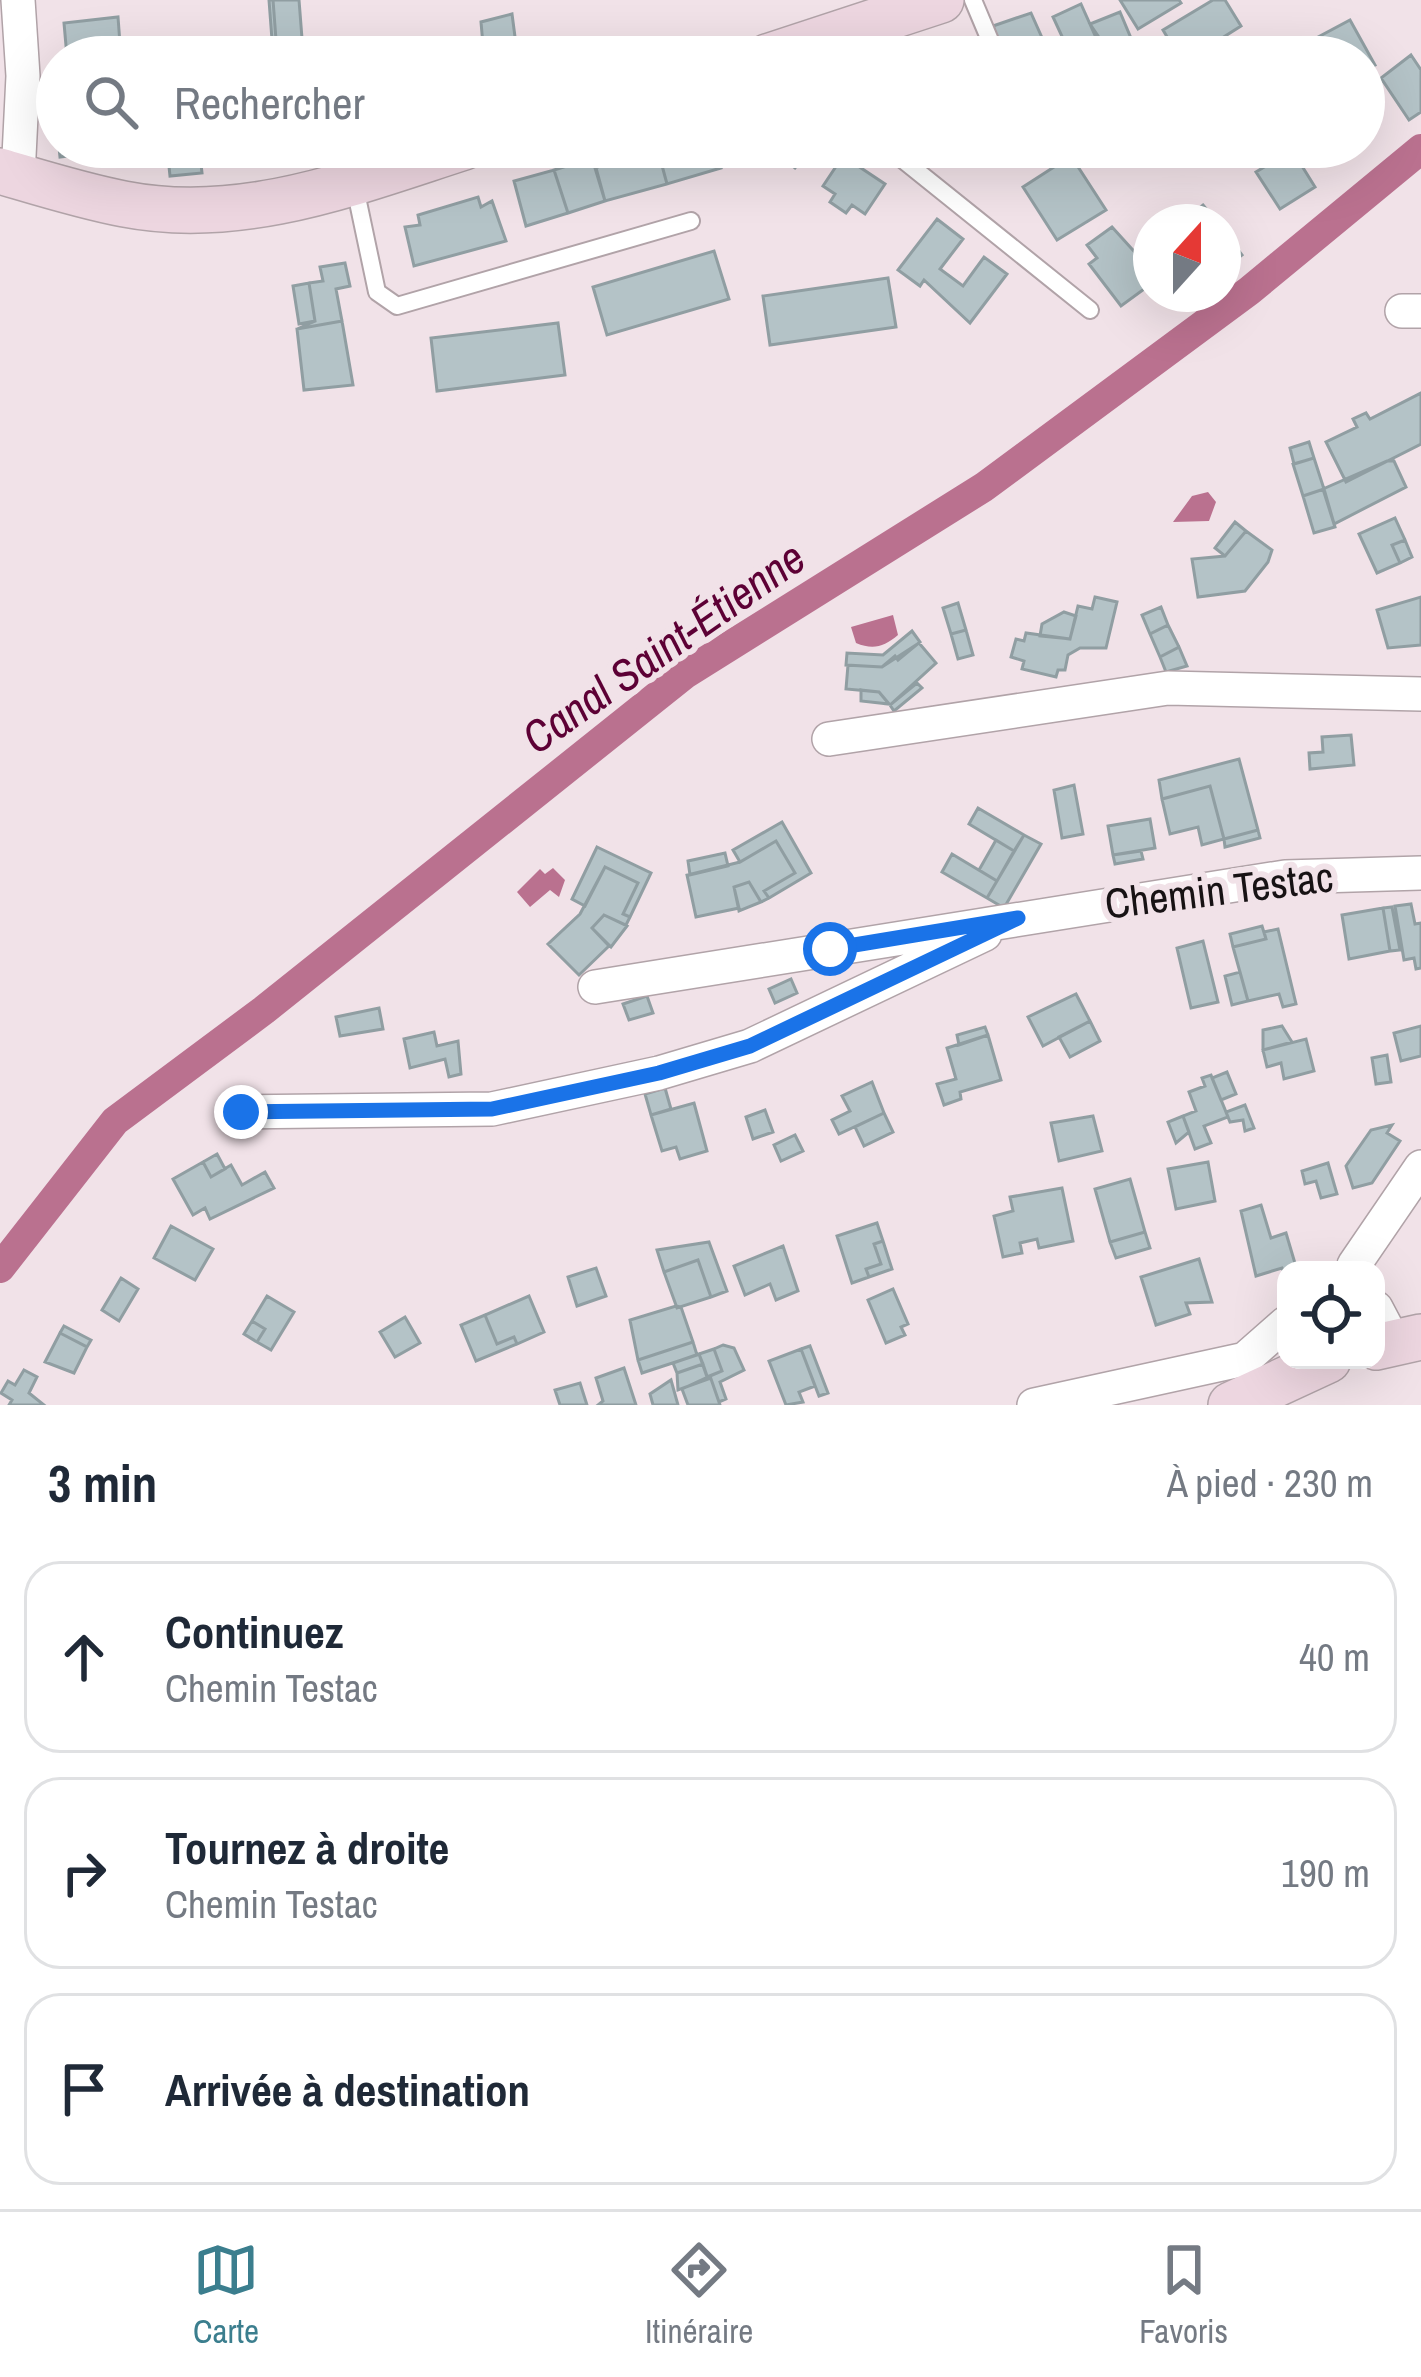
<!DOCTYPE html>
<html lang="fr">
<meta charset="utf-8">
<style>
:root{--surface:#fff;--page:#f2f2f3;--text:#1f2937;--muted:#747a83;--line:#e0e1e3;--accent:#3b7e8e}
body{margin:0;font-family:"Archivo Narrow",sans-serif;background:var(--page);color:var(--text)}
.controls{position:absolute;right:36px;bottom:36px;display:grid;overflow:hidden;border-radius:24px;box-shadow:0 12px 48px #0002}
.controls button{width:108px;height:108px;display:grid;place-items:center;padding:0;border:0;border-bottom:3px solid var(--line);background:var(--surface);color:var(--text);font:60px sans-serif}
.compass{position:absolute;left:1133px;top:204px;width:108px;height:108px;border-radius:50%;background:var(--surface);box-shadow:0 12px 48px #0002;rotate:21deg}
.stop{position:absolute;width:36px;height:36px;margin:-27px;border:9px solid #1a73e8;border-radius:50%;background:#fff}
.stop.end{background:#1a73e8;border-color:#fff;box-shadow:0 3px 12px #0008}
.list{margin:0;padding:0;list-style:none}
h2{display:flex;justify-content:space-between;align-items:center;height:156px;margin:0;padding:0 48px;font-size:51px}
h2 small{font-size:39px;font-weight:400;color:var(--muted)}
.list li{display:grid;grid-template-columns:78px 1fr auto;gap:36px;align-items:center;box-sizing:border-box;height:192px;margin:0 24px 24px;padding:0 24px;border:3px solid var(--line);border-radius:36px}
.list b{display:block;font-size:45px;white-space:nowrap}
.list p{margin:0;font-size:39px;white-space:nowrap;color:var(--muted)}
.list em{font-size:39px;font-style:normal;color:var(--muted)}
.icon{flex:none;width:66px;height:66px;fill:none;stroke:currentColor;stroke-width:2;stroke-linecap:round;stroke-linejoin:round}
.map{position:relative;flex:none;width:1421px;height:1405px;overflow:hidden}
.search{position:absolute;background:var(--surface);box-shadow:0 12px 48px #0002;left:36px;right:36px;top:36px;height:132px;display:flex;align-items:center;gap:30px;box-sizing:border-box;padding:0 42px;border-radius:66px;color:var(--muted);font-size:45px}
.sheet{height:804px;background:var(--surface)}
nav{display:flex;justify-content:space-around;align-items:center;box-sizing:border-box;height:168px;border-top:3px solid var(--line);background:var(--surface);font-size:33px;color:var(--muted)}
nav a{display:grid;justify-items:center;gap:6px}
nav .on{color:var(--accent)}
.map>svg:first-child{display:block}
</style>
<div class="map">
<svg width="1421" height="1405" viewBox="0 0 1421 1405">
<rect width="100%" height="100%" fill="#f1e2e8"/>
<path fill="#ba718f" d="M 1208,492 L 1216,502 L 1209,521 L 1173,522 L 1192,496 Z
M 893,615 L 898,635 C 884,647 873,650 856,643 L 851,627 Z
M 553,868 L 565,880 L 559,897 L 550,890 L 530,907 L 517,892 L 540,869 L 545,874 Z"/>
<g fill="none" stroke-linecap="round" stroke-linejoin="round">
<path stroke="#ba718f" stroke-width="30" d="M 0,1268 L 115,1121 L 264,1010 L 685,674 L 984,487 L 1249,291 L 1421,149"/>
</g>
<path fill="#b4c3c7" stroke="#909ea2" stroke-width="3" d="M 269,0 L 273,0 L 277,53 L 273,53 Z
M 273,0 L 299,0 L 303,51 L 277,53 Z
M 1120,0 L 1179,0 L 1181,3 L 1138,29 Z
M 1213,0 L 1225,0 L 1241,26 L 1192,57 L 1179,57 L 1163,30 Z
M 1081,4 L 1098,42 L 1103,40 L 1110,55 L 1071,56 L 1053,17 Z
M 1120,12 L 1133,43 L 1109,52 L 1090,24 Z
M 1031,13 L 1048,51 L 1064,46 L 1070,57 L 1004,57 L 993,26 Z
M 512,14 L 517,52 L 484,57 L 481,22 Z
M 118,17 L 121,57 L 67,57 L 64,23 Z
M 1350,20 L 1375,65 L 1364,70 L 1364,57 L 1313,57 L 1305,44 Z
M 1411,55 L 1421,70 L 1421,112 L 1409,120 L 1381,78 Z
M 59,147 L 137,147 L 60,157 Z
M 167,147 L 199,147 L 202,173 L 170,176 Z
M 642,147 L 657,147 L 667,184 L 605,201 L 596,168 Z
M 657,147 L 714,147 L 721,168 L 667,184 Z
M 770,147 L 813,147 L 795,168 Z
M 1292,150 L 1315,187 L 1280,209 L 1256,172 Z
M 843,156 L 885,184 L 865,214 L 852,205 L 846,213 L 830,202 L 835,194 L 823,186 Z
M 1071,156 L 1106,210 L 1057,240 L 1023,187 Z
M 592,158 L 605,201 L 568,213 L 554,170 Z
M 554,170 L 568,213 L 526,226 L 514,181 Z
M 478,197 L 481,207 L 492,201 L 506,241 L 414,266 L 405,227 L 420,225 L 418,215 Z
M 1203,205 L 1217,222 L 1182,222 Z
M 937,219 L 963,239 L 940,269 L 963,286 L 984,257 L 1007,274 L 970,323 L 924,280 L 920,286 L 898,270 Z
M 1112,227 L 1151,270 L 1151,284 L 1121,306 L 1089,264 L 1097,258 L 1087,245 Z
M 1223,230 L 1242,255 L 1223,270 Z
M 714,251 L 729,299 L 607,335 L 593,287 Z
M 345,263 L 350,286 L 336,289 L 342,321 L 297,329 L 315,321 L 309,283 L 323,281 L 320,267 Z
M 888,278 L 896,327 L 770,345 L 763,296 Z
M 309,283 L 315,321 L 299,324 L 293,286 Z
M 342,321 L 353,385 L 304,390 L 297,329 Z
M 558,323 L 565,375 L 437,391 L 431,338 Z
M 1421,393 L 1421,444 L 1346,482 L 1326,442 L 1357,427 L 1353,419 L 1366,413 L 1370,419 Z
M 1309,442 L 1314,458 L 1294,464 L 1290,448 Z
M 1314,458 L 1324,489 L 1303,496 L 1293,464 Z
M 1387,461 L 1394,461 L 1406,487 L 1334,524 L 1323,489 Z
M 1324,489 L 1335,527 L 1314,533 L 1303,496 Z
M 1395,518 L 1405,540 L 1392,545 L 1400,563 L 1377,573 L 1359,534 Z
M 1235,522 L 1246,531 L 1225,556 L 1215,548 Z
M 1246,531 L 1272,550 L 1268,562 L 1245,591 L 1198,597 L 1192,559 L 1225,556 Z
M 1405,540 L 1412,557 L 1400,563 L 1392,545 Z
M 1095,597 L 1117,602 L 1106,648 L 1080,648 L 1068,655 L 1065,670 L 1058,670 L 1056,677 L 1022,669 L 1024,661 L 1011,657 L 1016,639 L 1024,641 L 1026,633 L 1070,639 L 1078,606 L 1092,609 Z
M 1421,597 L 1421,645 L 1388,648 L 1377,610 Z
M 958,603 L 966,630 L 951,634 L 943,608 Z
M 1161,607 L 1168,625 L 1150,634 L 1142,615 Z
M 1064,612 L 1076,616 L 1070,639 L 1040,636 L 1042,624 Z
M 1168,625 L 1179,647 L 1160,657 L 1150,634 Z
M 966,630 L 973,655 L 958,659 L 951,634 Z
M 912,631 L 920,642 L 898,660 L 895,656 L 882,667 L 846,665 L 847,653 L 883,655 Z
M 919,643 L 936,663 L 890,705 L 879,692 L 846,689 L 848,665 L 882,667 Z
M 1179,647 L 1187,666 L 1166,672 L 1160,657 Z
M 917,683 L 922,688 L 894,711 L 890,705 Z
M 861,690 L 879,692 L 889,704 L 861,701 Z
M 1351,735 L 1354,765 L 1310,769 L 1309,753 L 1323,752 L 1322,737 Z
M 1239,759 L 1258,830 L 1224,839 L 1210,786 L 1162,799 L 1159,780 Z
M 1074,785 L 1083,834 L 1062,838 L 1054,790 Z
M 1210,786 L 1224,839 L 1202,845 L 1198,827 L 1170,834 L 1162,799 Z
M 978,808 L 1024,835 L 1014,851 L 969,824 Z
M 1150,819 L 1155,848 L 1113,855 L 1108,826 Z
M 782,822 L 811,873 L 769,898 L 764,891 L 795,873 L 776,841 L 740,862 L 733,850 Z
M 1258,830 L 1260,838 L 1225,847 L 1224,839 Z
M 1024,835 L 1041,844 L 1004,908 L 987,898 Z
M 996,840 L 1014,851 L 997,881 L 979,870 Z
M 776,841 L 795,873 L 764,891 L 769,898 L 761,902 L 749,882 L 734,887 L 739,908 L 696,917 L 687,875 L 740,862 Z
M 597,847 L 651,873 L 630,917 L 623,914 L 638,883 L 605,867 L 585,906 L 572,899 Z
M 1141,851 L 1143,859 L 1115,864 L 1113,855 Z
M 725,853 L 728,866 L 690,875 L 688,861 Z
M 952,854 L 997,881 L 987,898 L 942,872 Z
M 605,867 L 638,883 L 623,914 L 630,917 L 626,925 L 604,915 L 592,928 L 609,946 L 579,975 L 548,944 L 580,914 Z
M 749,882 L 761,902 L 739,911 L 734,887 Z
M 1411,904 L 1415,924 L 1421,923 L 1421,968 L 1416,969 L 1414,958 L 1404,960 L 1395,906 Z
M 1392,907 L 1400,950 L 1390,951 L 1383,908 Z
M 1383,908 L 1390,951 L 1349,959 L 1342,915 Z
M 604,915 L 627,926 L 611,947 L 592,928 Z
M 1262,926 L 1266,939 L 1233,947 L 1230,934 Z
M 1278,929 L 1296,1004 L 1283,1007 L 1279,994 L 1248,1001 L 1233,947 L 1266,939 L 1264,932 Z
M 1203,941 L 1218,1002 L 1191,1008 L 1177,948 Z
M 1240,972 L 1248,1001 L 1232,1005 L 1225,976 Z
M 791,979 L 797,993 L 775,1003 L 769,989 Z
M 1076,994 L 1090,1021 L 1043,1046 L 1028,1017 Z
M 647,996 L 653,1013 L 629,1020 L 623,1004 Z
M 379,1008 L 383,1029 L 340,1036 L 336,1017 Z
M 1090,1021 L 1100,1041 L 1070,1057 L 1059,1037 Z
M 1282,1026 L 1292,1042 L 1263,1050 L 1263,1030 Z
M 1421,1026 L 1421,1056 L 1401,1061 L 1394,1033 Z
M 985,1027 L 988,1035 L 959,1045 L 957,1035 Z
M 434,1032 L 437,1046 L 458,1041 L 461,1074 L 449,1077 L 445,1059 L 410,1068 L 404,1039 Z
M 988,1035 L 1001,1080 L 960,1092 L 961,1099 L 944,1105 L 937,1084 L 956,1079 L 947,1048 Z
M 1306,1039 L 1314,1071 L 1284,1079 L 1281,1063 L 1267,1067 L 1263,1050 Z
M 1387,1055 L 1391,1082 L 1376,1084 L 1372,1058 Z
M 1227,1072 L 1236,1094 L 1221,1100 L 1212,1078 Z
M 1211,1075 L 1228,1117 L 1204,1126 L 1211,1143 L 1195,1149 L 1183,1116 L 1196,1111 L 1189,1092 L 1205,1086 L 1202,1078 Z
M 872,1082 L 884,1113 L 839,1134 L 832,1120 L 850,1111 L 842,1096 Z
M 665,1088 L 671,1109 L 651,1115 L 645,1094 Z
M 694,1103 L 707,1151 L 680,1159 L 676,1147 L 662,1151 L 651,1115 Z
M 1245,1105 L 1254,1128 L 1245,1131 L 1243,1120 L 1230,1122 L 1226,1112 Z
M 765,1110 L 773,1132 L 753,1139 L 746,1117 Z
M 884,1113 L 893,1132 L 864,1146 L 855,1127 Z
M 1093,1116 L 1102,1151 L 1059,1161 L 1051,1123 Z
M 1183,1116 L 1189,1132 L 1176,1143 L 1168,1122 Z
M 1392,1125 L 1387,1133 L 1400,1141 L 1372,1183 L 1353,1188 L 1346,1166 L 1371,1130 Z
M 795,1135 L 803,1151 L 781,1161 L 774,1145 Z
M 217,1154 L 225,1169 L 211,1177 L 203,1162 Z
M 203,1162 L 211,1177 L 231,1165 L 242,1185 L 265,1172 L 274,1188 L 210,1219 L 205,1208 L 193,1215 L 173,1179 Z
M 1208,1162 L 1215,1201 L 1176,1209 L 1168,1169 Z
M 1328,1163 L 1337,1194 L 1321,1198 L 1316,1181 L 1305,1184 L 1302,1171 Z
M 1130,1179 L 1145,1232 L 1110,1242 L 1095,1189 Z
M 1062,1188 L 1073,1241 L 1039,1248 L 1037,1239 L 1020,1243 L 1022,1253 L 1003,1257 L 994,1216 L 1013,1211 L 1010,1197 Z
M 1261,1205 L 1271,1238 L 1286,1233 L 1297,1270 L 1285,1274 L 1282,1268 L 1256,1276 L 1241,1211 Z
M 877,1223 L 883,1241 L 874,1244 L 881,1264 L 866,1269 L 869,1277 L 852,1283 L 837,1236 Z
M 171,1226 L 213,1249 L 195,1280 L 154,1258 Z
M 1145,1232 L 1150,1248 L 1116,1258 L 1110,1242 Z
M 883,1241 L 892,1269 L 869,1277 L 866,1269 L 881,1264 L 874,1244 Z
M 709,1242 L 727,1291 L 711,1297 L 698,1260 L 664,1272 L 657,1250 Z
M 783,1246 L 798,1291 L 776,1300 L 770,1284 L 745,1295 L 734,1266 Z
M 1199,1259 L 1212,1302 L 1186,1303 L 1190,1314 L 1156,1325 L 1141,1277 Z
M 698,1260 L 711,1297 L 677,1308 L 664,1272 Z
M 596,1268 L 606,1296 L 577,1306 L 568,1277 Z
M 121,1278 L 138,1289 L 119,1321 L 102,1310 Z
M 893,1289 L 908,1324 L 901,1327 L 905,1335 L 886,1343 L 868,1300 Z
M 267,1296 L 294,1312 L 271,1350 L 257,1342 L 265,1329 L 252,1321 Z
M 529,1296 L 544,1332 L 517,1344 L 514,1337 L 497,1344 L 485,1315 Z
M 676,1306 L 681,1307 L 693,1342 L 638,1360 L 630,1320 Z
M 485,1315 L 497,1344 L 514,1337 L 517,1344 L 476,1361 L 461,1325 Z
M 405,1317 L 420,1343 L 395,1357 L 380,1332 Z
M 252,1321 L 265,1329 L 257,1342 L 244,1334 Z
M 64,1326 L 91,1340 L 87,1347 L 60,1333 Z
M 60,1333 L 87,1347 L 74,1373 L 45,1362 Z
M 693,1342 L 697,1355 L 642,1373 L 638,1360 Z
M 723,1345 L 734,1348 L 744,1370 L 720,1382 L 726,1399 L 719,1402 L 710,1376 L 722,1371 L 714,1349 Z
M 810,1346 L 828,1393 L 819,1396 L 801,1349 Z
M 714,1349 L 722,1371 L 707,1377 L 699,1354 Z
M 801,1349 L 815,1386 L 799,1392 L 803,1402 L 786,1405 L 769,1361 Z
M 699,1354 L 703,1364 L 677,1373 L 673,1363 Z
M 703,1364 L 708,1379 L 678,1390 L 677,1373 Z
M 624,1368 L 636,1405 L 598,1405 L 603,1401 L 596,1378 Z
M 24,1370 L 37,1377 L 29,1393 L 44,1405 L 9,1405 L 12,1400 L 1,1393 L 8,1381 L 15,1385 Z
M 710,1376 L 720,1405 L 688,1405 L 682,1389 Z
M 671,1380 L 678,1405 L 653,1405 L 650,1394 Z
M 580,1383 L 587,1405 L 560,1405 L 555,1390 Z"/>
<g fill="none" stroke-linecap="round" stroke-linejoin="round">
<g stroke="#b1a3a8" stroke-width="20">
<path id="lane" d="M 973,0 L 997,57
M 887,147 L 1090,310
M 354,183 L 377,292 L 397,306 L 691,221"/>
</g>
<g stroke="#b1a3a8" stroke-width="36">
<path id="street" d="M 18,176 L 23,76 L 18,0
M 1402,311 L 1421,311
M 829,739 L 1168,688 L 1421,694
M 595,987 L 1285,877 L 1421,873
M 241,1112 L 492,1109 L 659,1073 L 750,1046 L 985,934
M 1357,1270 L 1354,1265 L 1421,1167
M 1376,1308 L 1394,1342
M 1034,1405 L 1245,1359 L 1286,1323"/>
</g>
<g stroke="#b1a3a8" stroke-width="48">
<path id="secondary" d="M 767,57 L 941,0
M 0,171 C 41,183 82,196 124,204 C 242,227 355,182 464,147
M 1376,1347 L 1421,1337
M 1231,1405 L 1328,1360"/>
</g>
<use href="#lane" stroke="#fff" stroke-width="16"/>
<use href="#street" stroke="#fff" stroke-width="33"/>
<use href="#secondary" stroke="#edd6e0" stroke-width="45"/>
</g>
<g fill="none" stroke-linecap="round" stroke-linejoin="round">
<path stroke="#1a73e8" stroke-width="15" d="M 241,1112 L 492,1109 L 659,1073 L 750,1046 L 1018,918 L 830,949"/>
</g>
<g text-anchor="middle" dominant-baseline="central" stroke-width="12" stroke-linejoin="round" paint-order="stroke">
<g font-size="42" fill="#171214" stroke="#f1e2e8">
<text transform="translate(1219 890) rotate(-7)">Chemin Testac</text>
</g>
<g font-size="45" font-style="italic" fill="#5d0035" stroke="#f1e2e8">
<text transform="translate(663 647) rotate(-35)">Canal Saint-Étienne</text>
</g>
</g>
</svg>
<div class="controls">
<button><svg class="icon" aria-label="locate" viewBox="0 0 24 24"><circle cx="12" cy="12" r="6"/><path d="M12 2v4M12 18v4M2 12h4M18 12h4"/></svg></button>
</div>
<svg class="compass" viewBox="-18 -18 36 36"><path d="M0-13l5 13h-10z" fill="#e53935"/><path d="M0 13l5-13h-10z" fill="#747a83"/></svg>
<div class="stop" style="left:830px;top:949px"></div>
<div class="stop end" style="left:241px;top:1112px"></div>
<div class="search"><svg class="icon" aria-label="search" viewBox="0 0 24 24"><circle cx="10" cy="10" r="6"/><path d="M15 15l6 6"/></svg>Rechercher</div>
</div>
<section class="sheet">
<h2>3 min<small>À pied · 230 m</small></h2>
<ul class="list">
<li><svg class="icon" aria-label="ahead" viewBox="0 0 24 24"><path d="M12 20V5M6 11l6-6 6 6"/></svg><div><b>Continuez</b><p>Chemin Testac</p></div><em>40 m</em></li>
<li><svg class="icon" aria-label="right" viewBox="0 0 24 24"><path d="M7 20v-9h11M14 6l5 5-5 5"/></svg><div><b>Tournez à droite</b><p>Chemin Testac</p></div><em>190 m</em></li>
<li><svg class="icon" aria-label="arrive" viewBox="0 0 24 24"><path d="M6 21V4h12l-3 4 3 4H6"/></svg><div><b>Arrivée à destination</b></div></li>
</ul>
</section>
<nav>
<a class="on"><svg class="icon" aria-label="map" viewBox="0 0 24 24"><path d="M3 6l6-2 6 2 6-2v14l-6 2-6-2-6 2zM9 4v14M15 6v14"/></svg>Carte</a>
<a><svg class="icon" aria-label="directions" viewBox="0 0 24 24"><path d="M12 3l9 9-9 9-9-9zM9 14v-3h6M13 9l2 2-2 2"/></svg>Itinéraire</a>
<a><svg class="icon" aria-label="saved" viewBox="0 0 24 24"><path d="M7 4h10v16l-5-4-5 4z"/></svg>Favoris</a>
</nav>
